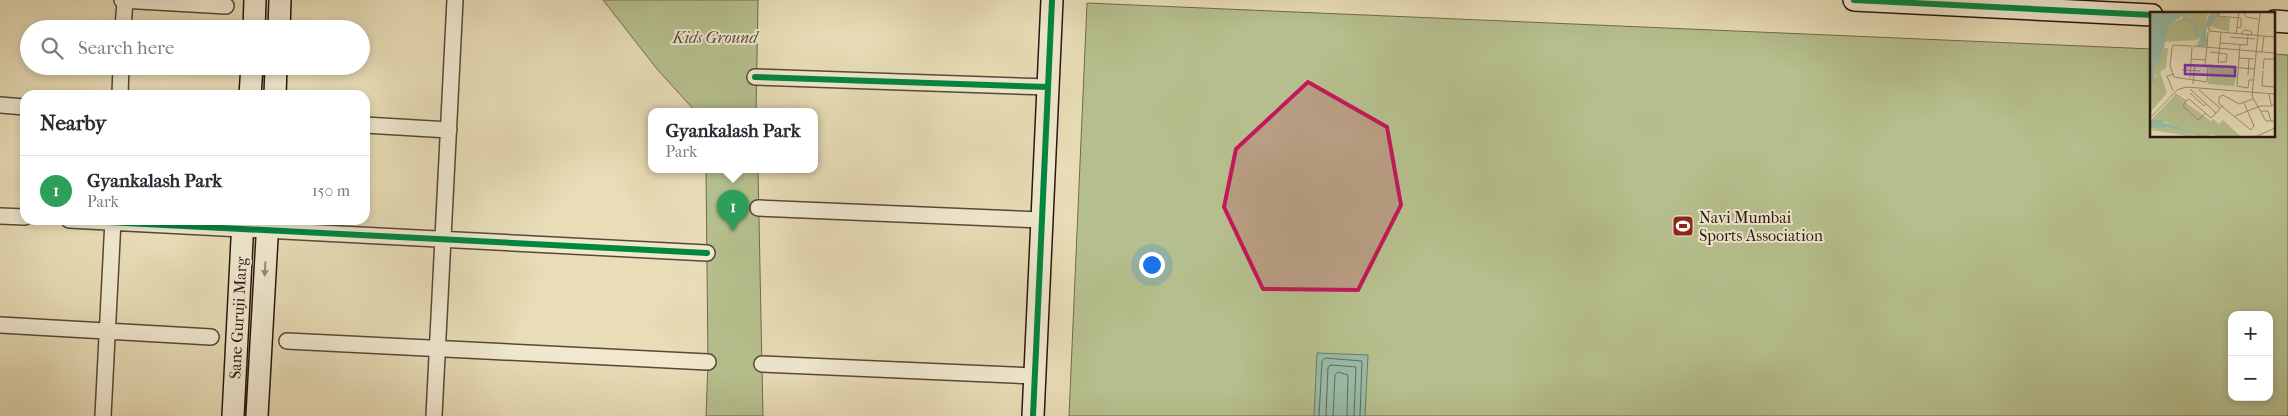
<!DOCTYPE html>
<meta charset="utf-8">
<style>
:root{--surface:#fff;--page:#f2f2f3;--text:#2b2b33;--muted:#7c7c81;--line:#e1e1e2;--accent:#0b8043}
body{margin:0;font-family:"IM FELL French Canon",serif;background:var(--page);color:var(--text)}
.controls{position:absolute;right:15px;bottom:15px;display:grid;overflow:hidden;border-radius:10px;box-shadow:0 2px 8px #0003}
.controls button{width:45px;height:45px;display:grid;place-items:center;padding:0;border:0;border-bottom:1px solid var(--line);background:var(--surface);color:var(--text);font:25px sans-serif}
.you{position:absolute;left:1151px;top:264px;width:18px;height:18px;margin:-12px;border:4px solid #fff;border-radius:50%;background:#1a73e8;box-shadow:0 0 0 8px #1a73e833}
.badge{display:grid;place-items:center;width:32px;height:32px;border-radius:50%;background:var(--accent);color:#fff;font-size:16px;font-weight:700}
.pin{position:absolute;translate:-50% -41px;filter:drop-shadow(0 1px 2px #0008)}
.pin::after{content:'';position:absolute;top:26px;width:18px;height:15px;background:inherit;clip-path:polygon(0 0,100% 0,50% 100%)}
.popup{position:absolute;left:648px;top:108px;width:170px;height:65px;box-sizing:border-box;display:grid;place-content:center;border-radius:10px;background:var(--surface);filter:drop-shadow(0 1px 4px #0005);font-size:16px;white-space:nowrap;color:var(--muted)}
.popup b{font-size:19px;color:var(--text)}
.popup::after{content:'';position:absolute;left:50%;top:100%;margin-left:-10px;border:10px solid transparent;border-top-color:var(--surface)}
.list{margin:0;padding:0;list-style:none}
h2{display:flex;justify-content:space-between;align-items:center;height:65px;margin:0;padding:0 20px;font-size:21px}
h2 small{font-size:16px;font-weight:400;color:var(--muted)}
.list li{display:grid;grid-template-columns:32px 1fr auto;gap:15px;align-items:center;box-sizing:border-box;height:70px;padding:0 20px;border-top:1px solid var(--line)}
.list b{display:block;font-size:19px;white-space:nowrap}
.list p{margin:0;font-size:16px;white-space:nowrap;color:var(--muted)}
.list em{font-size:16px;font-style:normal;color:var(--muted)}
.icon{flex:none;width:28px;height:28px;fill:none;stroke:currentColor;stroke-width:2;stroke-linecap:round;stroke-linejoin:round}
.map{position:relative;flex:none;width:2288px;height:416px;overflow:hidden}
.search{position:absolute;background:var(--surface);box-shadow:0 2px 8px #0003;left:20px;top:20px;width:350px;height:55px;display:flex;align-items:center;gap:12px;box-sizing:border-box;padding:0 18px;border-radius:28px;color:var(--muted);font-size:19px}
.panel{position:absolute;background:var(--surface);box-shadow:0 2px 8px #0003;left:20px;top:90px;width:350px;height:135px;border-radius:15px}
.map>svg:first-child{display:block}
</style>
<div class="map">
<svg width="2288" height="416" viewBox="0 0 2288 416">
<rect width="100%" height="100%" fill="#e8ddb7"/>
<filter id="stains"><feTurbulence type="fractalNoise" baseFrequency=".004" numOctaves="4"/><feColorMatrix values="0 0 0 0 .2 0 0 0 0 .09 0 0 0 0 .02 0 0 0 .5 -.17"/></filter>
<radialGradient id="worn" r=".72"><stop offset=".6" stop-color="#630" stop-opacity="0"/><stop offset="1" stop-color="#630" stop-opacity=".3"/></radialGradient>
<path fill="#b6c08e" stroke="#706a4e" fill-rule="evenodd" d="M 603,0 L 758,0 L 756,112 L 696,112 L 657,69 Z
M 1087,3 L 2152,49 L 2152,136 L 2274,136 L 2274,54 L 2288,55 L 2288,416 L 1069,416 ZM 2232,315 L 2269,315 L 2269,397 L 2232,397 Z
M 706,170 L 758,170 L 763,416 L 706,416 L 708,362 Z"/>
<path fill="#98bda8" stroke="#6c7a6a" d="M 1317,353 L 1368,355 L 1365,416 L 1314,416 Z"/>
<g fill="none" stroke-linecap="round" stroke-linejoin="round">
<path stroke="#61695b" stroke-width="1" d="M 1319,416 L 1322,361 L 1325,358 L 1362,361 L 1360,416
M 1326,416 L 1328,367 L 1331,365 L 1356,367 L 1354,416
M 1333,416 L 1335,375 L 1338,372 L 1348,375 L 1347,416"/>
<g stroke="#5a4738" stroke-width="18">
<path id="street" d="M 122,0 L 226,6
M 123,29 L 125,0
M 755,77 L 1048,87
M 120,95 L 121,66
M 0,105 L 25,107
M 365,125 L 449,130
M 758,208 L 1042,220
M 0,216 L 25,217
M 69,220 L 707,253
M 0,325 L 211,337
M 287,341 L 708,362
M 762,364 L 1035,376
M 103,416 L 113,220
M 434,416 L 455,0"/>
</g>
<g stroke="#2a150e" stroke-width="24">
<path id="secondary" d="M 1854,0 L 2152,15
M 2274,21 L 2288,22
M 254,29 L 255,0
M 279,29 L 280,0
M 250,95 L 252,66
M 275,95 L 276,66
M 233,416 L 243,220
M 257,416 L 268,220
M 1033,416 L 1052,0"/>
</g>
<use href="#street" stroke="#f0e9d0" stroke-width="15"/>
<use href="#secondary" stroke="#f0e9d0" stroke-width="21"/>
<g stroke="#f0e9d0" stroke-width="9">
<path id="cycleway" d="M 1854,0 L 2152,15
M 755,77 L 1048,87
M 69,220 L 707,253
M 1033,416 L 1052,0"/>
</g>
<use href="#cycleway" stroke="#00873e" stroke-width="6"/>
</g>
<defs><path id="oneway-solid" d="M-6-.8H1V-3.2L6.5 0L1 3.2V.8H-6Z" transform="scale(1.25)"/></defs>
<use fill="#978a79" href="#oneway-solid" transform="translate(265 269) rotate(93)"/>
<path fill="#c2185b" fill-opacity="0.2" stroke="#c2185b" stroke-width="4" stroke-linejoin="round" d="M 1308,82 L 1387,127 L 1401,205 L 1358,290 L 1263,289 L 1224,207 L 1236,149 Z"/>
<defs>
<g id="stadium-square" transform="scale(1.125)"><rect x="-9" y="-9" width="18" height="18" rx="4" fill="#8f2418" stroke="#f0e9d0"/><path d="M0-5a6.5 5 0 1 0 0 10a6.5 5 0 1 0 0-10ZM-3.5-1.8h7v3.6h-7Z" fill="#fff"/></g>
</defs>
<g fill-rule="evenodd">
<use href="#stadium-square" x="1683" y="226"/>
</g>
<g text-anchor="middle" dominant-baseline="central" stroke-width="4" stroke-linejoin="round" paint-order="stroke">
<g font-size="16" font-style="italic" fill="#544834" stroke="#f0e9d0">
<text x="715" y="37">Kids Ground</text>
</g>
<g font-size="16" fill="#2a150e" stroke="#f0e9d0" text-anchor="start">
<text x="1699" y="217">Navi Mumbai<tspan x="1699" dy="18">Sports Association</tspan></text>
</g>
<g font-size="16" fill="#2a150e" stroke="#f0e9d0">
<text transform="translate(238 318) rotate(-87)">Sane Guruji Marg</text>
</g>
</g>
<g transform="translate(2150 12)">
<rect width="125" height="125" fill="#e8ddb7"/>
<path d="M 33,0 L 58,0 L 54,19 L 47,28 L 14,30 L 18,13 L 33,6 ZM 69,4 L 80,6 L 79,20 L 60,14 ZM 14,36 L 18,36 L 16,56 L 10,60 L 17,81 L 0,101 L 0,76 L 6,65 L 3,53 L 9,49 ZM 59,54 L 87,56 L 84,74 L 58,72 ZM 25,83 L 61,109 L 63,107 L 69,112 L 73,108 L 90,124 L 63,125 L 66,122 L 49,125 L 13,109 L 0,109 ZM 7,114 L 24,116 L 45,125 L 0,118 Z" fill="#b6c08e"/>
<path d="M 0,0 L 38,0 L 18,14 L 14,36 L 9,50 L 4,53 L 5,68 L 0,76 ZM 60,0 L 71,0 L 56,17 L 57,34 L 47,34 ZM 4,108 L 14,108 L 13,110 L 28,115 L 34,108 L 30,116 L 49,125 L 18,115 L 0,116 L 0,109 Z" fill="#98bda8"/>
<path fill="none" stroke="#98bda8" stroke-width="2.5" d="M 33,6 L 43,11 L 49,26"/>
<path fill="none" stroke="#9c8d73" stroke-width="1" d="M 71,0 L 59,14 L 59,19 L 125,25M 93,0 L 96,5 L 108,7M 110,0 L 102,84 L 116,109 L 125,109M 68,4 L 91,6 L 91,15 L 87,16M 86,22 L 89,0M 91,22 L 94,18 L 101,19 L 102,23M 80,25 L 105,27M 70,31 L 97,33 L 98,23M 90,33 L 87,74 L 98,76 L 99,68 L 103,68M 43,34 L 125,41M 57,35 L 58,20M 22,36 L 20,54 L 24,65 L 57,70M 22,36 L 23,33 L 42,34M 60,40 L 77,42 L 76,50 L 68,50M 112,40 L 114,24M 88,46 L 104,47M 41,47 L 56,48M 68,51 L 71,21M 55,53 L 57,35M 113,57 L 114,47 L 125,47M 32,58 L 50,59M 113,59 L 112,74 L 125,75M 98,63 L 99,46M 40,66 L 42,35M 57,69 L 58,53 L 104,57M 43,72 L 45,52M 40,77 L 66,101 L 73,93M 49,78 L 70,96M 23,79 L 17,64 L 24,62M 40,81 L 54,94 L 56,92M 25,82 L 36,89 L 39,87 L 61,106 L 66,101M 119,82 L 121,92 L 125,95M 36,89 L 33,94 L 48,108 L 56,101M 94,91 L 104,114 L 101,118 L 69,92 L 69,85 L 73,83 L 89,92 L 103,87M 111,99 L 118,99 L 121,109M 85,104 L 110,94 L 122,94M 0,106 L 27,78 L 36,75 L 125,82M 107,124 L 125,116"/>
<path fill="#7b2cbf" fill-opacity="0.15" stroke="#7b2cbf" stroke-width="2.5" d="M 35,53 L 85,55 L 85,64 L 35,62 Z"/>
<rect width="125" height="125" fill="none" stroke="#2a150e" stroke-width="2.5"/>
</g>
<rect width="100%" height="100%" filter="url(#stains)"/>
<rect width="100%" height="100%" fill="url(#worn)"/>
</svg>
<div class="controls">
<button>+</button>
<button>−</button>
</div>
<div class="you"></div>
<div class="pin badge" style="left:733px;top:231px;background:#2e9e5b">1</div>
<div class="popup"><b>Gyankalash Park</b>Park</div>
<div class="search"><svg class="icon" aria-label="search" viewBox="0 0 24 24"><circle cx="10" cy="10" r="6"/><path d="M15 15l6 6"/></svg>Search here</div>
<section class="panel">
<h2>Nearby<small></small></h2>
<ul class="list">
<li><span class="badge" style="background:#2e9e5b">1</span><div><b>Gyankalash Park</b><p>Park</p></div><em>150 m</em></li>
</ul>
</section>
</div>
